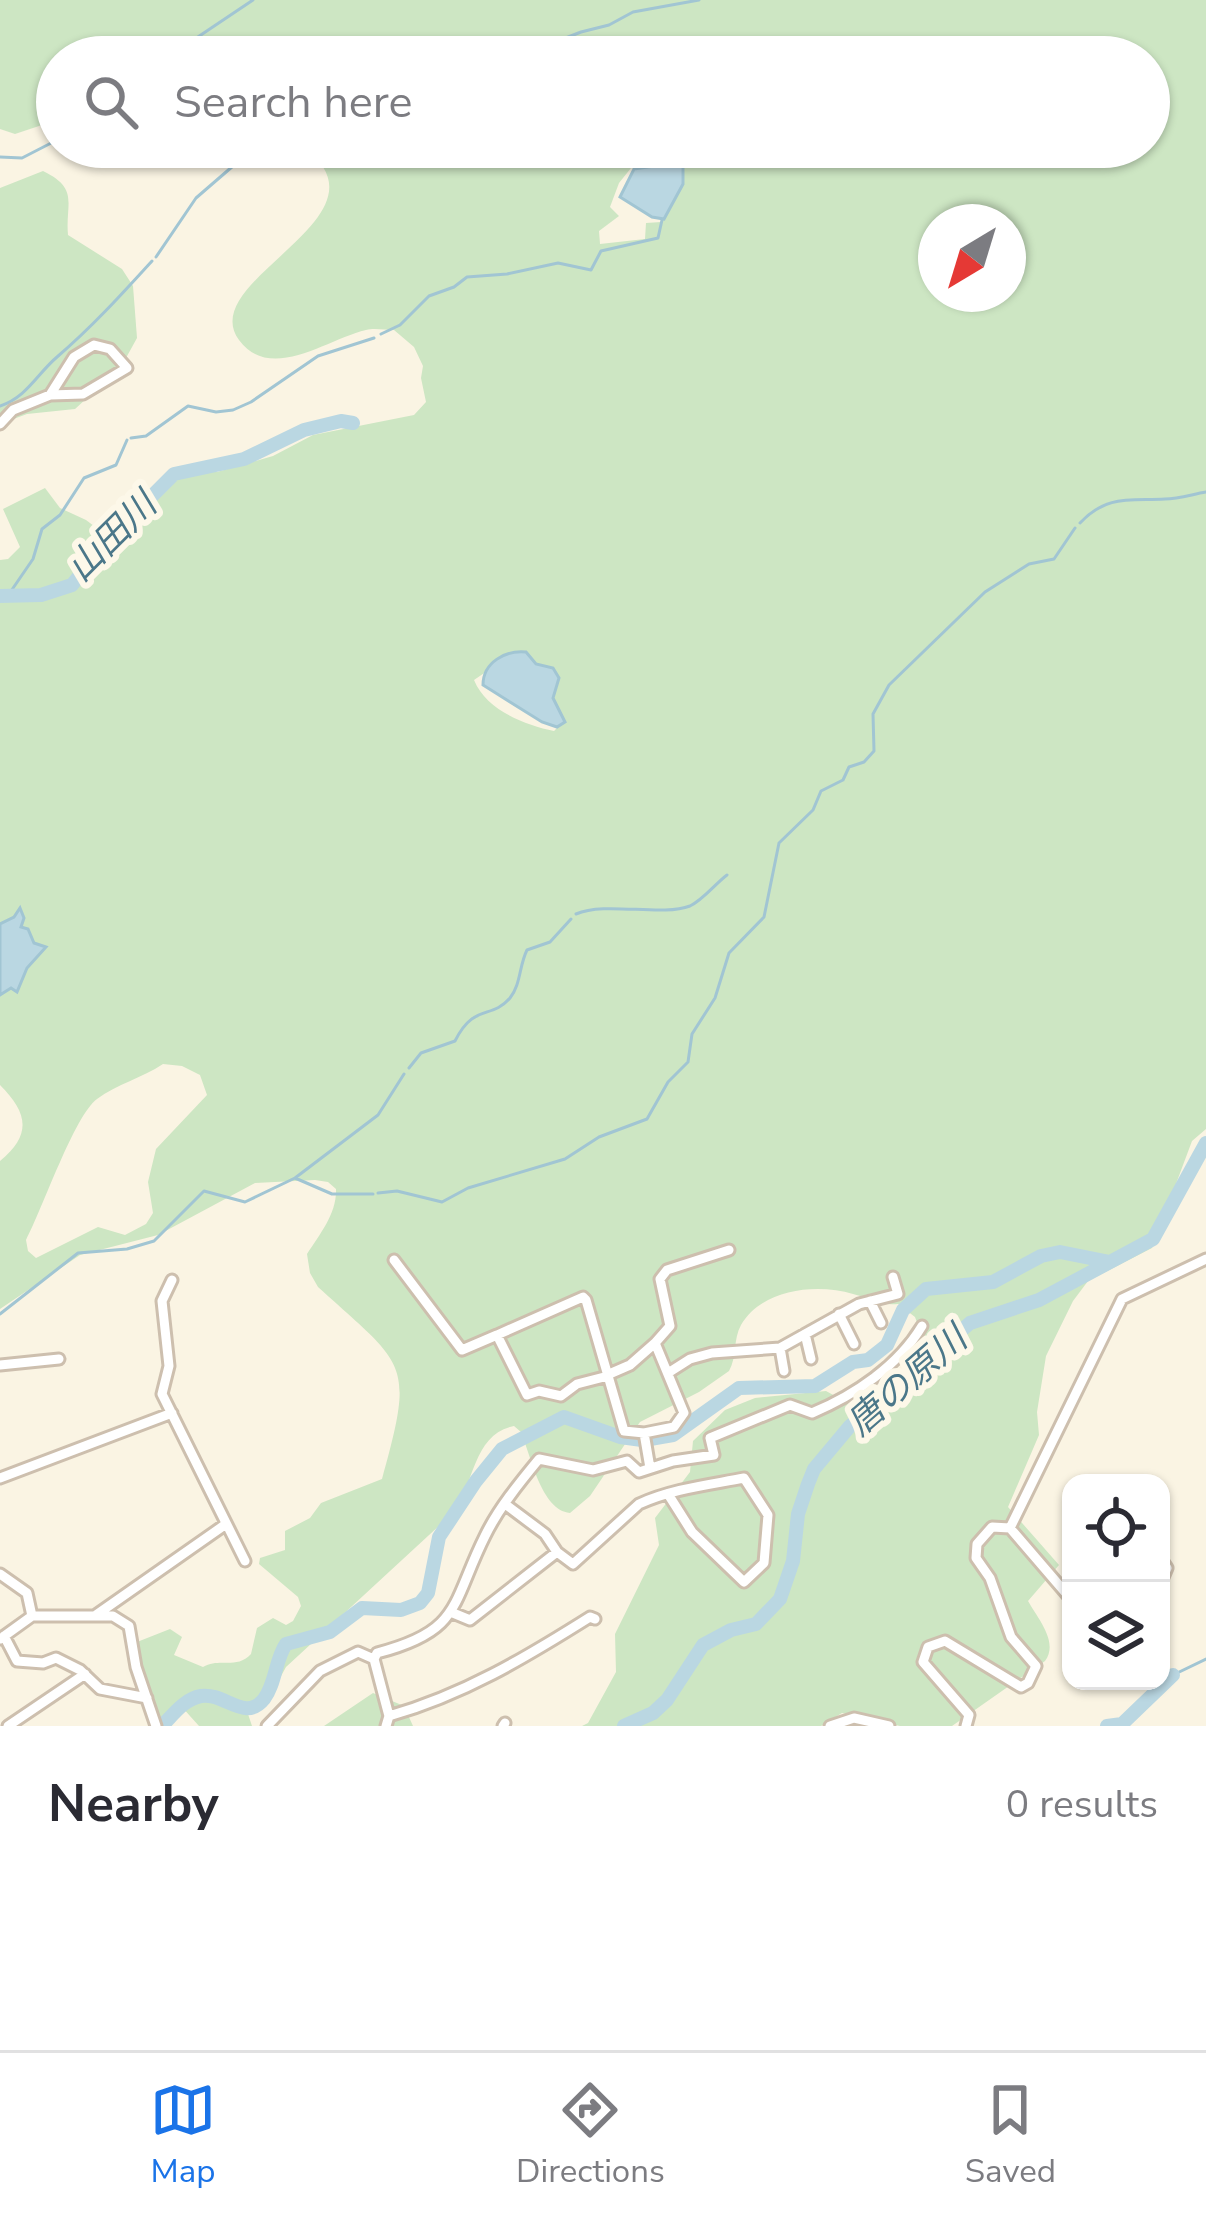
<!DOCTYPE html>
<meta charset="utf-8">
<style>
:root{--surface:#fff;--page:#f7f7f7;--text:#2b2b33;--muted:#7c7c81;--line:#e1e1e2;--accent:#1a73e8}
body{margin:0;font-family:"Nunito Sans","Noto Sans JP",sans-serif;background:var(--page);color:var(--text)}
.controls{position:absolute;right:36px;bottom:36px;display:grid;overflow:hidden;border-radius:24px;box-shadow:0 3px 9px #0004}
.controls button{width:108px;height:108px;display:grid;place-items:center;padding:0;border:0;border-bottom:3px solid var(--line);background:var(--surface);color:var(--text);font:60px sans-serif}
.compass{position:absolute;left:918px;top:204px;width:108px;height:108px;border-radius:50%;background:var(--surface);box-shadow:0 3px 9px #0004;rotate:218deg}
.list{margin:0;padding:0;list-style:none}
h2{display:flex;justify-content:space-between;align-items:center;height:156px;margin:0;padding:0 48px;font-size:51px}
h2 small{font-size:39px;font-weight:400;color:var(--muted)}
.icon{flex:none;width:66px;height:66px;fill:none;stroke:currentColor;stroke-width:2;stroke-linecap:round;stroke-linejoin:round}
.map{position:relative;flex:none;width:1206px;height:1726px;overflow:hidden}
.search{position:absolute;background:var(--surface);box-shadow:0 3px 9px #0004;left:36px;right:36px;top:36px;height:132px;display:flex;align-items:center;gap:30px;box-sizing:border-box;padding:0 42px;border-radius:66px;color:var(--muted);font-size:45px}
.sheet{height:324px;background:var(--surface)}
nav{display:flex;justify-content:space-around;align-items:center;box-sizing:border-box;height:168px;border-top:3px solid var(--line);background:var(--surface);font-size:33px;color:var(--muted)}
nav a{display:grid;justify-items:center;gap:6px}
nav .on{color:var(--accent)}
.map>svg:first-child{display:block}
</style>
<div class="map">
<svg width="1206" height="1726" viewBox="0 0 1206 1726">
<rect width="100%" height="100%" fill="#faf4e3"/>
<path fill="#cde6c3" fill-rule="evenodd" d="M 0,0 L 1206,0 L 1206,1129 L 1192,1141 L 1152,1248 L 1088,1281 L 1073,1301 L 1046,1356 L 1037,1412 L 1039,1435 L 1008,1507 L 1059,1565 L 1028,1601 C 1038,1619 1059,1642 1045,1661 L 952,1726 L 900,1726 L 842,1713 L 821,1726 L 582,1726 L 588,1723 L 616,1672 L 615,1634 L 659,1545 L 655,1518 L 690,1472 L 693,1441 L 725,1410 L 755,1398 L 826,1391 L 857,1408 L 911,1367 L 925,1345 L 915,1317 L 898,1304 C 880,1306 870,1298 853,1294 C 816,1283 762,1289 741,1325 C 733,1339 737,1357 729,1371 L 699,1392 L 640,1422 L 590,1496 L 570,1513 C 541,1510 531,1456 521,1432 L 514,1426 C 474,1433 474,1483 454,1512 L 286,1667 L 269,1698 L 248,1714 L 252,1726 L 199,1726 L 181,1706 L 163,1722 L 158,1722 L 138,1667 L 137,1642 L 170,1629 L 182,1637 L 174,1655 L 203,1667 C 220,1657 236,1670 251,1654 L 257,1628 L 273,1618 L 286,1625 L 293,1621 L 301,1606 L 298,1597 L 259,1564 L 260,1558 L 285,1550 L 285,1531 L 310,1518 L 321,1503 L 382,1479 C 415,1360 406,1367 318,1287 L 310,1273 L 307,1254 C 320,1234 337,1213 336,1189 L 328,1182 L 315,1180 L 255,1183 L 158,1235 L 80,1255 L 0,1309 L 0,1161 C 33,1134 27,1112 0,1085 L 0,560 L 8,559 L 20,547 L 3,509 L 45,488 L 60,508 L 86,520 L 114,541 L 183,469 L 217,472 L 273,456 L 313,435 L 414,415 L 426,402 L 421,378 L 423,366 L 414,347 L 394,330 C 385,330 374,328 366,330 C 327,339 271,383 239,340 C 194,279 400,217 303,147 L 1149,147 L 1149,57 L 57,57 L 57,120 L 15,134 L 0,129 ZM 631,168 L 663,172 L 664,217 L 661,222 L 646,223 L 645,239 L 600,244 L 599,231 L 619,216 L 610,207 L 619,183 ZM 936,222 L 1008,222 L 1008,294 L 936,294 ZM 496,665 L 538,668 L 560,725 L 554,731 C 525,725 486,710 474,680 ZM 163,1064 L 182,1066 L 200,1075 L 207,1095 L 156,1149 L 148,1182 L 153,1213 L 146,1224 L 125,1235 L 98,1227 L 36,1258 L 28,1251 L 26,1240 C 43,1208 74,1116 97,1099 C 117,1084 142,1078 163,1064 Z
M 43,171 C 80,189 65,203 68,235 L 122,269 L 133,286 L 137,338 L 121,367 L 75,409 L 27,414 L 0,424 L 0,188 Z
M 373,1693 L 404,1706 L 413,1726 L 324,1726 Z"/>
<path fill="#bad7e2" stroke="#a1c5d3" stroke-width="3" d="M 675,163 L 683,166 L 683,184 L 664,219 L 652,217 L 620,197 L 634,169 Z
M 526,652 L 536,664 L 553,668 L 559,678 L 553,698 L 565,722 L 557,727 L 542,722 L 483,685 C 483,662 506,650 526,652 Z
M 20,908 L 24,918 L 21,927 L 28,929 L 34,943 L 46,947 L 27,968 L 17,992 L 11,988 L 0,995 L 0,924 L 14,917 Z"/>
<g fill="none" stroke-linecap="round" stroke-linejoin="round">
<path stroke="#a1c5d3" stroke-width="3" d="M 168,57 L 253,0
M 517,57 L 581,32 L 609,25 L 633,12 L 699,0
M 0,157 L 22,158 L 57,140
M 156,257 L 196,198 L 255,147
M 381,334 L 400,325 L 429,296 L 454,287 L 467,277 L 507,274 L 558,263 L 591,270 L 601,251 L 658,238 L 662,220
M 0,406 C 27,397 37,374 57,357 C 92,327 121,295 152,261
M 131,438 L 146,436 L 188,406 L 216,412 L 233,410 L 251,402 L 318,356 L 374,338
M 1080,523 C 1107,494 1131,501 1165,499 C 1179,499 1193,494 1206,492
M 9,594 L 33,559 L 42,529 L 60,515 L 84,478 L 116,465 L 127,440
M 576,914 C 606,901 661,917 690,906 C 703,900 715,884 727,875
M 409,1068 L 421,1053 L 455,1041 C 474,1003 491,1020 510,998 C 521,984 519,966 527,950 L 550,942 L 571,919
M 295,1178 L 378,1115 L 404,1074
M 378,1193 L 397,1191 L 442,1202 L 468,1188 L 565,1159 L 599,1137 L 647,1119 L 668,1082 L 688,1062 L 692,1034 L 715,998 L 729,953 L 764,917 L 779,843 L 813,810 L 821,791 L 843,780 L 849,767 L 864,762 L 874,751 L 873,714 L 889,685 L 985,592 L 1029,564 L 1054,559 L 1075,528
M 0,1314 L 78,1253 L 127,1249 L 154,1241 L 204,1191 L 245,1202 L 295,1178 L 332,1194 L 373,1194
M 1173,1675 L 1206,1659"/>
<path stroke="#bad7e2" stroke-width="14" d="M 0,596 L 41,595 L 72,585 L 106,542 L 174,474 L 244,459 L 304,430 L 341,421 L 353,423
M 650,1439 L 673,1435 L 739,1388 L 815,1386 L 853,1362 L 868,1360 L 887,1345 L 903,1310 L 926,1289 L 993,1282 L 1041,1256 L 1060,1252 L 1110,1262
M 162,1726 C 173,1715 184,1699 201,1696 C 224,1692 245,1723 264,1699 C 276,1683 275,1660 286,1644 L 330,1632 L 362,1608 L 401,1610 L 420,1603 L 428,1593 L 439,1537 L 476,1481 L 502,1449 L 564,1417 L 620,1437 L 642,1440
M 624,1726 L 653,1713 L 667,1700 L 703,1645 L 731,1630 L 756,1624 L 780,1599 L 793,1561 L 798,1514 L 808,1484 L 814,1469 L 850,1426 L 970,1323 L 1039,1300 L 1153,1239 L 1206,1143
M 1107,1726 L 1122,1724 L 1173,1675"/>
<g stroke="#cdbfae" stroke-width="15">
<path id="street" d="M 0,424 L 13,410 L 50,395 L 74,357 L 94,345 L 110,349 L 127,368 L 83,394 L 50,395
M 394,1260 L 462,1350 L 497,1335
M 172,1280 L 162,1301 L 169,1366 L 162,1394 L 245,1561
M 870,1301 L 881,1323
M 839,1314 L 854,1344
M 805,1334 L 811,1359
M 780,1348 L 784,1371
M 0,1365 L 59,1359
M 668,1373 L 690,1359 L 712,1353 L 780,1348 L 859,1304 L 898,1294 L 893,1277
M 607,1375 L 630,1365 L 655,1343
M 608,1376 L 577,1384 L 561,1396 L 539,1391 L 527,1395 L 497,1335 L 583,1297 L 586,1300 L 624,1431 L 644,1433 L 674,1427 L 684,1413 L 655,1343 L 670,1326 L 660,1279 L 667,1270 L 729,1250
M 644,1433 L 650,1468
M 0,1478 L 172,1413
M 1097,1483 L 1105,1482
M 505,1504 L 545,1534 L 557,1552 L 573,1564 L 639,1504 C 672,1489 708,1485 744,1478 L 768,1515 L 764,1563 L 744,1582 L 692,1532 L 668,1494
M 1010,1528 L 1122,1299 L 1206,1259
M 1161,1559 L 1167,1568 L 1161,1582
M 0,1574 L 27,1593 L 32,1616 L 113,1616 L 129,1626 L 136,1667 L 156,1726
M 453,1613 L 470,1620 L 557,1552
M 96,1615 L 226,1524
M 4,1636 L 17,1661 L 43,1663 L 56,1658 L 80,1670 L 100,1689 L 147,1698
M 0,1639 L 32,1616
M 374,1659 L 377,1653 C 462,1631 451,1604 485,1536 C 498,1509 520,1482 539,1459 L 593,1470 L 627,1461 L 639,1472 L 673,1461 L 714,1455 L 710,1438 L 790,1405 L 812,1413 C 855,1395 898,1366 922,1326
M 374,1659 L 389,1716 L 386,1726
M 389,1716 C 463,1695 525,1658 590,1617 L 595,1619
M 8,1726 L 85,1674
M 267,1726 L 320,1671 L 358,1652 L 374,1659
M 503,1726 L 505,1723
M 830,1726 L 854,1718 L 889,1726
M 966,1726 L 969,1715 L 923,1662 L 928,1647 L 945,1641 L 1021,1687 L 1028,1683 L 1036,1666 L 1011,1637 L 990,1578 L 976,1558 L 977,1544 L 992,1527 L 1010,1528 L 1071,1599"/>
</g>
<use href="#street" stroke="#fff" stroke-width="9"/>
</g>
<g text-anchor="middle" dominant-baseline="central" stroke-width="12" stroke-linejoin="round" paint-order="stroke">
<g font-size="36" font-style="italic" fill="#4b7789" stroke="#fdf8e9">
<text transform="translate(112 537) rotate(-45)">山田川</text>
<text transform="translate(907 1381) rotate(-41)">唐の原川</text>
</g>
</g>
</svg>
<div class="controls">
<button><svg class="icon" aria-label="locate" viewBox="0 0 24 24"><circle cx="12" cy="12" r="6"/><path d="M12 2v4M12 18v4M2 12h4M18 12h4"/></svg></button>
<button><svg class="icon" aria-label="layers" viewBox="0 0 24 24"><path d="M12 4l9 5-9 5-9-5zM3 14l9 5 9-5"/></svg></button>
</div>
<svg class="compass" viewBox="-18 -18 36 36"><path d="M0-13l5 13h-10z" fill="#e53935"/><path d="M0 13l5-13h-10z" fill="#7c7c81"/></svg>
<div class="search"><svg class="icon" aria-label="search" viewBox="0 0 24 24"><circle cx="10" cy="10" r="6"/><path d="M15 15l6 6"/></svg>Search here</div>
</div>
<section class="sheet">
<h2>Nearby<small>0 results</small></h2>
<ul class="list">
</ul>
</section>
<nav>
<a class="on"><svg class="icon" aria-label="map" viewBox="0 0 24 24"><path d="M3 6l6-2 6 2 6-2v14l-6 2-6-2-6 2zM9 4v14M15 6v14"/></svg>Map</a>
<a><svg class="icon" aria-label="directions" viewBox="0 0 24 24"><path d="M12 3l9 9-9 9-9-9zM9 14v-3h6M13 9l2 2-2 2"/></svg>Directions</a>
<a><svg class="icon" aria-label="saved" viewBox="0 0 24 24"><path d="M7 4h10v16l-5-4-5 4z"/></svg>Saved</a>
</nav>
